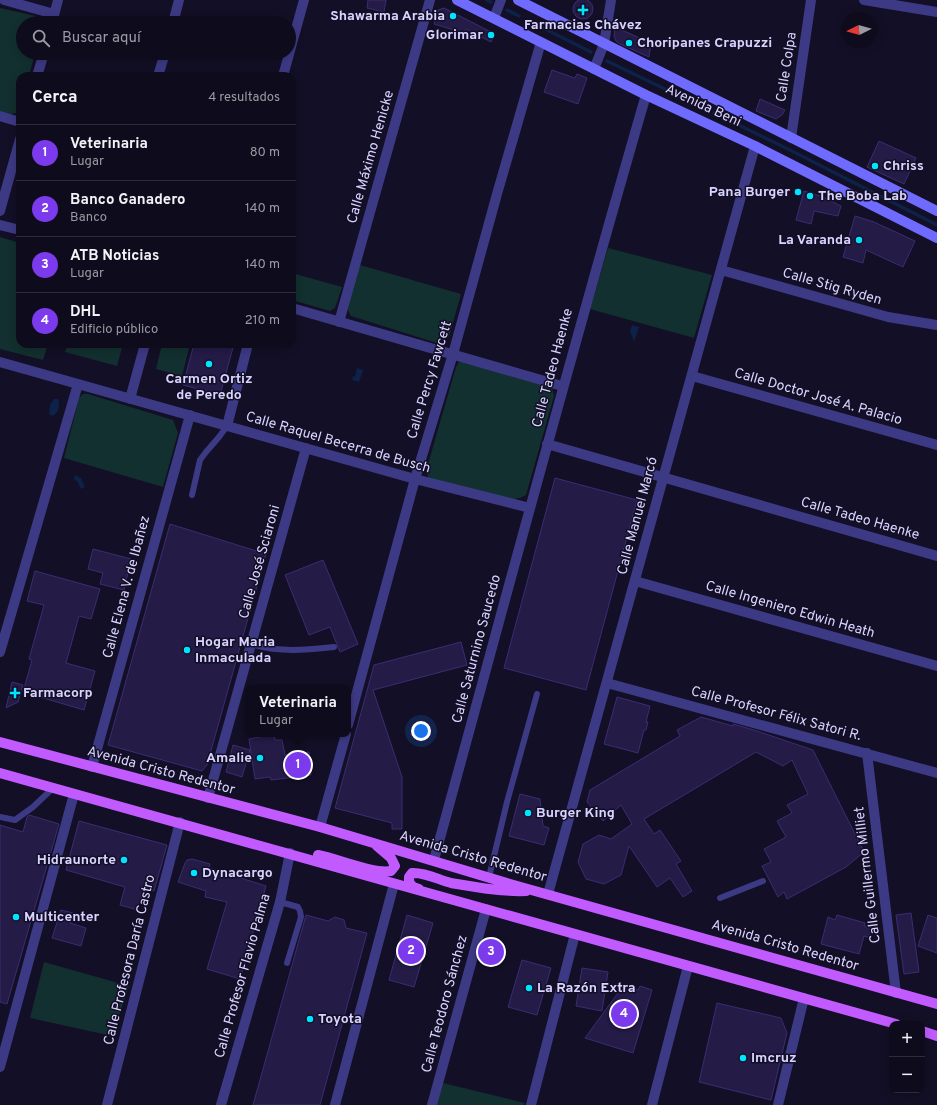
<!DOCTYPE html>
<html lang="es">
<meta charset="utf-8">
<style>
:root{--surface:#0e0b1c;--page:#171425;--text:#f1f3f6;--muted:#9b9ba3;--line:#2e2b3b;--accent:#7c3aed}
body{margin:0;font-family:Overpass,sans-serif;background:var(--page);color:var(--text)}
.controls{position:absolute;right:12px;bottom:12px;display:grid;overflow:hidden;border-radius:8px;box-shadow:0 2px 10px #0003}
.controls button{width:36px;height:36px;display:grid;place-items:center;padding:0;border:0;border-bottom:1px solid var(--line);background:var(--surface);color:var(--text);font:20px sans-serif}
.compass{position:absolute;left:841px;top:12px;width:36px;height:36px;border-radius:50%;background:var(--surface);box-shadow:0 2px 10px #0003;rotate:265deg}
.you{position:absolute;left:421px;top:731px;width:14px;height:14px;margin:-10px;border:3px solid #fff;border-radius:50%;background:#1a73e8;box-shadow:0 0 0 6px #1a73e833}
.badge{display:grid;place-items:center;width:26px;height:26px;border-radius:50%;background:var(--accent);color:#fff;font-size:13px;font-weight:700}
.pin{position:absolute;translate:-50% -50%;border:2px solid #fff;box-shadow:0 1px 4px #0006}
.popup{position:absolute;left:245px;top:685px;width:106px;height:52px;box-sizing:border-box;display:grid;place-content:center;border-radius:8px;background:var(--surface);filter:drop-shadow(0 1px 3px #0005);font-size:13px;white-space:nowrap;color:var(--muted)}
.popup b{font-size:15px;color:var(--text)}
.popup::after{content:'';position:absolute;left:50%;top:100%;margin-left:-8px;border:8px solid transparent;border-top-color:var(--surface)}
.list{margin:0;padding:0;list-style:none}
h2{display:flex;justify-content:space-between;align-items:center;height:52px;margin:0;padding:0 16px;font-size:17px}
h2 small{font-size:13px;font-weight:400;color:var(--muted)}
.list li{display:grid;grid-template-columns:26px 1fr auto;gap:12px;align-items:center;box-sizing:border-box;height:56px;padding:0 16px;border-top:1px solid var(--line)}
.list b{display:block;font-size:15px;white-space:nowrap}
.list p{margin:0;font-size:13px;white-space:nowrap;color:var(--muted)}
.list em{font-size:13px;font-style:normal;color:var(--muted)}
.icon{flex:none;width:22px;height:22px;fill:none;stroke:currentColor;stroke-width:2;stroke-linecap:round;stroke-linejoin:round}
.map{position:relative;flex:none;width:937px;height:1105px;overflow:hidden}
.search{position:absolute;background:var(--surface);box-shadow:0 2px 10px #0003;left:16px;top:16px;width:280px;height:44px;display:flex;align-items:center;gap:10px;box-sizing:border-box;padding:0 14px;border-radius:22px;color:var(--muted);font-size:15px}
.panel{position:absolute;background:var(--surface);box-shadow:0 2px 10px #0003;left:16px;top:72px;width:280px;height:276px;border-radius:12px}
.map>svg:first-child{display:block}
</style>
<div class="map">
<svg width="937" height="1105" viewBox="0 0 937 1105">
<rect width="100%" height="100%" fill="#130f26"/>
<path fill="#12302f" d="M 0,8 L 40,17 L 43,23 L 23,23 L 23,53 L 35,53 L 29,76 L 20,76 L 20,108 L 16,113 L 10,114 L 0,111 Z
M 0,237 L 20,243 L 20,344 L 48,344 L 43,360 L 0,349 Z
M 608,248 L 712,275 L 694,338 L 590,309 Z
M 360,265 L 461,294 L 449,337 L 437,343 L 351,316 L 348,310 L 347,305 Z
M 292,273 L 342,287 L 335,308 L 330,311 L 292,300 Z
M 68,344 L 123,344 L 117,366 L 65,352 Z
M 162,344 L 190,344 L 182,376 L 156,369 Z
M 463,361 L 552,388 L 554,396 L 526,495 L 520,498 L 513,499 L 429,479 L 427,474 L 428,464 L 456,367 L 459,362 Z
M 83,394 L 88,394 L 173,420 L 178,433 L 163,487 L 64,458 L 79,398 Z
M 44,962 L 129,986 L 112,1036 L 30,1018 Z
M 443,1083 L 525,1103 L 524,1105 L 437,1105 Z"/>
<path fill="#0c2248" d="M 632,325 L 639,327 L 634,342 L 630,331 Z
M 357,368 L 363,370 L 359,382 L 352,380 L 353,376 L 355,377 Z
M 54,399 L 58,399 C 61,405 58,414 52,416 L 49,414 L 50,405 Z
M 75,475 L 81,478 L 85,487 L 81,489 L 77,481 L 74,480 Z"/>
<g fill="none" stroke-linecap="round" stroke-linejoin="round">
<path stroke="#0c2248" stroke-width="3.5" d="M 487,0 L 491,2
M 507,10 L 519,16
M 529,21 L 591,52
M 607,61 L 704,108
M 714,113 L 792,151 L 937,225"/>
</g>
<path fill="#241b47" stroke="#3b2d73" d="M573 9a10 10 0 1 1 20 0a10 10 0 1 1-20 0Z
M 368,0 L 386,0 L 384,12 L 367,8 Z
M 444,8 L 495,34 L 491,42 L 466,29 L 464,33 L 434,24 L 438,10 Z
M 615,27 L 651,43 L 649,57 L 620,44 L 616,41 L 614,36 Z
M 552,70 L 575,78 L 577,74 L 587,78 L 578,104 L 544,92 Z
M 760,99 L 785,110 L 782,115 L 776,119 L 756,111 Z
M 879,141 L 916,158 L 904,184 L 867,167 Z
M 804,191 L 823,197 L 841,206 L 838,216 L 814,211 L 811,224 L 796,220 Z
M 855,216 L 874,222 L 915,241 L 903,267 L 866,250 L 863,263 L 843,257 Z
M 194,344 L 234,344 L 220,395 L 183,385 Z
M 555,478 L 637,500 L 586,690 L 504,668 Z
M 170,524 L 266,554 L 207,765 L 202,771 L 108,745 Z
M 93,549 L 131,559 L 124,590 L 100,584 L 103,573 L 88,569 Z
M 323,560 L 358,644 L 340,652 L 330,627 L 309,635 L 285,575 Z
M 35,571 L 100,589 L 91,619 L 79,616 L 66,663 L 95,671 L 84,710 L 23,692 L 32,660 L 29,659 L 44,605 L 27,601 Z
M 461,642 L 467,665 L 373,690 L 402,777 L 402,829 L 392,829 L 392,823 L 335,808 L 374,665 Z
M 12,682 L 23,685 L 18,702 L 6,708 Z
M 617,697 L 650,706 L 646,722 L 648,722 L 646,730 L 644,730 L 638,753 L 604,744 Z
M 701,717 L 733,726 L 733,724 L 754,730 L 813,750 L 864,852 L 846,867 L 787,899 L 784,892 L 778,897 L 762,866 L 771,862 L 764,849 L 786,837 L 777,821 L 792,813 L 787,805 L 808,794 L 792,760 L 783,766 L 756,752 L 644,819 L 654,834 L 660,830 L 681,861 L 676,864 L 692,891 L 683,897 L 670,878 L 657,887 L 629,846 L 621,875 L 604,884 L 586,879 L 578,862 L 583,844 L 599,835 L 611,839 L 632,824 L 621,805 L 603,821 L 587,802 L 590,790 L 680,736 L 677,730 Z
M 274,734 L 275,740 L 282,740 L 285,755 L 309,752 L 311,775 L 271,780 L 270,777 L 255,779 L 249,739 Z
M 233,745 L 250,750 L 242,777 L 226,772 Z
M 520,794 L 540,799 L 543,826 L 549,828 L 544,845 L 509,836 Z
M 29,815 L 59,824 L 7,1004 L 0,1002 L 0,825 L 23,832 L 27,817 Z
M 79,821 L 167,845 L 154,891 L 144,889 L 138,910 L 120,905 L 125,887 L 66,870 Z
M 192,859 L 210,864 L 209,868 L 266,886 L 240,979 L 207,969 L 227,902 L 205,897 L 206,891 L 178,882 L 185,863 L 187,860 Z
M 61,910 L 73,913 L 70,923 L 86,928 L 81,946 L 52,938 Z
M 911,913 L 919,972 L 904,974 L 896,915 Z
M 306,915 L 328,921 L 335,917 L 344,920 L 346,928 L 367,933 L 320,1105 L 253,1105 Z
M 407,915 L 433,923 L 414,987 L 389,980 Z
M 837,915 L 865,923 L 864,926 L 873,928 L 871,938 L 864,936 L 859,954 L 821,944 L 828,917 L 835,920 Z
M 928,915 L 937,918 L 937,953 L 918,946 Z
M 492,938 L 500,940 L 494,963 L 483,961 L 487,943 Z
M 522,960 L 551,968 L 537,1015 L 508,1007 Z
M 582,968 L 608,972 L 602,1011 L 576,1006 Z
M 623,986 L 638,990 L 640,986 L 652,990 L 633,1053 L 585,1038 Z
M 717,1003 L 781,1018 L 787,1033 L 771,1100 L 699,1082 Z"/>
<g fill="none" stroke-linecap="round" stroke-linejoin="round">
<path stroke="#3d3a85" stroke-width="6" d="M 192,495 L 200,460 L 206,452 L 219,437 L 227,426
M 251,644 C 278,653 307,650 334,647
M 0,817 L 15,820 L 33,807 L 53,788
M 489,877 L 507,802 L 537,694
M 720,898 L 763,881
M 280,902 L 298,907 L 300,911 L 301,917 L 287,963"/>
<path stroke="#3d3a85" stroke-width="10" d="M 4,0 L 54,14
M 864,0 L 937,12
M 494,18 L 501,0
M 52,23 L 58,0
M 173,23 L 179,0
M 594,69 L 604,44 L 611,0
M 37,76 L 44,53
M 158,76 L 165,53
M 283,76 L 304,0
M 0,116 L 20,122
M 791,138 L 811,0
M 0,211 L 20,139
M 0,225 L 20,230
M 721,270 L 888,317 L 937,325
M 292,308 L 562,386
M 339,322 L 430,0
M 0,362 L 415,479 L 530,508
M 692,376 L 937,445
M 130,399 L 145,344
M 227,426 L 248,344
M 547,444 L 937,556
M 635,581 L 937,666
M 0,652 L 78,384
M 607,683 L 937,773
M 348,725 L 415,479 L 453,354 L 497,194 L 541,42
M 867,753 L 896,993
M 92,767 L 190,415
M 208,798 L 306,448
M 320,827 L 346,734
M 434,860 C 504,605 572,349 646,95
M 548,894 L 755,146
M 0,1067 L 74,794
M 107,1105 L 180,822
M 221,1105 L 280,902 L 290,853
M 335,1105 L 394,884
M 432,1105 L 486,909
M 531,1105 L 575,934
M 652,1105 L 688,966
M 778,1105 L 804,998"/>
<path stroke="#6f6bff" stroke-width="10" d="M 457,0 L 646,95 L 755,146 L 937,238
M 518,0 L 937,211"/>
<path stroke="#c25bff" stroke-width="10" d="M 0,742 L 320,827 L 510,884 L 937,1004
M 0,773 L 896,1024
M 318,855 C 338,859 373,874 391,871 L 395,866 L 391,858 L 377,846
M 419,889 L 413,887 L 409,882 L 409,877 L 412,873 C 425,872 439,880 451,883 C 475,887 502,892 526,891
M 922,1031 L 937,1036"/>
</g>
<g fill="#00e5ff" stroke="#130f26" stroke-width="1.5">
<path d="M581 4h4v4h4v4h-4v4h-4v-4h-4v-4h4z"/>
<circle cx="453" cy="16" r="4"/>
<circle cx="491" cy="35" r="4"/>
<circle cx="629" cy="43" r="4"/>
<circle cx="875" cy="166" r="4"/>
<circle cx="798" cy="192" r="4"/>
<circle cx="810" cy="196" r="4"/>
<circle cx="859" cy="240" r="4"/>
<circle cx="209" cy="364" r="4"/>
<circle cx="187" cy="650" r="4"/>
<path d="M13 687h4v4h4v4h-4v4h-4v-4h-4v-4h4z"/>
<circle cx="260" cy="758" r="4"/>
<circle cx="528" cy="813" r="4"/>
<circle cx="124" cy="860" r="4"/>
<circle cx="194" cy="873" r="4"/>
<circle cx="16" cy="917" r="4"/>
<circle cx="529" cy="988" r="4"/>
<circle cx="310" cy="1019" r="4"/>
<circle cx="743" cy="1058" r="4"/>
</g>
<g text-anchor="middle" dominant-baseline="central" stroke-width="3" stroke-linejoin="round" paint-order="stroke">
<g font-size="14" font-weight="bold" fill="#d9d4ff" stroke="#130f26" text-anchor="start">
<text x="445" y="16" text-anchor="end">Shawarma Arabia</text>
<text x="583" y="25" text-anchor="middle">Farmacias Chávez</text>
<text x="483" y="35" text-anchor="end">Glorimar</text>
<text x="637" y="43">Choripanes Crapuzzi</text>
<text x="883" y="166">Chriss</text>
<text x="790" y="192" text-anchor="end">Pana Burger</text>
<text x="818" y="196">The Boba Lab</text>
<text x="851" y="240" text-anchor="end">La Varanda</text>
<text x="209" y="379" text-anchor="middle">Carmen Ortiz<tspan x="209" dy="16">de Peredo</tspan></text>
<text x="195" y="642">Hogar Maria<tspan x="195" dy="16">Inmaculada</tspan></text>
<text x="23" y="693">Farmacorp</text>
<text x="252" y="758" text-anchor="end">Amalie</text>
<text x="536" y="813">Burger King</text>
<text x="116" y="860" text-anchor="end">Hidraunorte</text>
<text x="202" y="873">Dynacargo</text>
<text x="24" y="917">Multicenter</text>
<text x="537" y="988">La Razón Extra</text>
<text x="318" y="1019">Toyota</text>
<text x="751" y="1058">Imcruz</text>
</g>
<g font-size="14" fill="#d9d4ff" stroke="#130f26">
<text transform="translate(787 67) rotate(-81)">Calle Colpa</text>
<text transform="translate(703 106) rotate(25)">Avenida Beni</text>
<text transform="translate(371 157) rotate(-74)">Calle Máximo Henicke</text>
<text transform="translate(832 287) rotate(16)">Calle Stig Ryden</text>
<text transform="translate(553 368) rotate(-75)">Calle Tadeo Haenke</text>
<text transform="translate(430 380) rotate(-73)">Calle Percy Fawcett</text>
<text transform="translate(818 397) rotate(16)">Calle Doctor José A. Palacio</text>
<text transform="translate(338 443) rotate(16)">Calle Raquel Becerra de Busch</text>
<text transform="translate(638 516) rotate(-75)">Calle Manuel Marcó</text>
<text transform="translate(860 519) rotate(16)">Calle Tadeo Haenke</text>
<text transform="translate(260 562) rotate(-74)">Calle José Sciaroni</text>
<text transform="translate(127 587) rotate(-75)">Calle Elena V. de Ibañez</text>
<text transform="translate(790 610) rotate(16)">Calle Ingeniero Edwin Heath</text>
<text transform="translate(477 649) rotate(-75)">Calle Saturnino Saucedo</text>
<text transform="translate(776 714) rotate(15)">Calle Profesor Félix Satori R.</text>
<text transform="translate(161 771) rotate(15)">Avenida Cristo Redentor</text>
<text transform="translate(473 857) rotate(16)">Avenida Cristo Redentor</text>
<text transform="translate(868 875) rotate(-97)">Calle Guillermo Milliet</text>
<text transform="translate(785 946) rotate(16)">Avenida Cristo Redentor</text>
<text transform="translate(130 960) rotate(-76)">Calle Profesora Daría Castro</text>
<text transform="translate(243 976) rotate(-74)">Calle Profesor Flavio Palma</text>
<text transform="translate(445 1004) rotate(-75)">Calle Teodoro Sánchez</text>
</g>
</g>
</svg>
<div class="controls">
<button>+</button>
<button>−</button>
</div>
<svg class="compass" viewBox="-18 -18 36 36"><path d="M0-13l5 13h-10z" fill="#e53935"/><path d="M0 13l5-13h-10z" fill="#9b9ba3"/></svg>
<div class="you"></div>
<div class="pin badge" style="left:298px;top:765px">1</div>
<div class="popup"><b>Veterinaria</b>Lugar</div>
<div class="pin badge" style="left:411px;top:951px">2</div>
<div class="pin badge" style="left:491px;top:952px">3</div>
<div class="pin badge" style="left:624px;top:1014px">4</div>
<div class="search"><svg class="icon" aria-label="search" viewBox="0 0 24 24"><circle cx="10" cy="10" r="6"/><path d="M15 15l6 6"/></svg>Buscar aquí</div>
<section class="panel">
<h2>Cerca<small>4 resultados</small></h2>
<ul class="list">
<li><span class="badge">1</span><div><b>Veterinaria</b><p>Lugar</p></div><em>80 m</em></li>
<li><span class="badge">2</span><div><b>Banco Ganadero</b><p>Banco</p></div><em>140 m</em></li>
<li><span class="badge">3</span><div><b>ATB Noticias</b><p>Lugar</p></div><em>140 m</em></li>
<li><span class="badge">4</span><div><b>DHL</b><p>Edificio público</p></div><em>210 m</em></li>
</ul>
</section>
</div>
